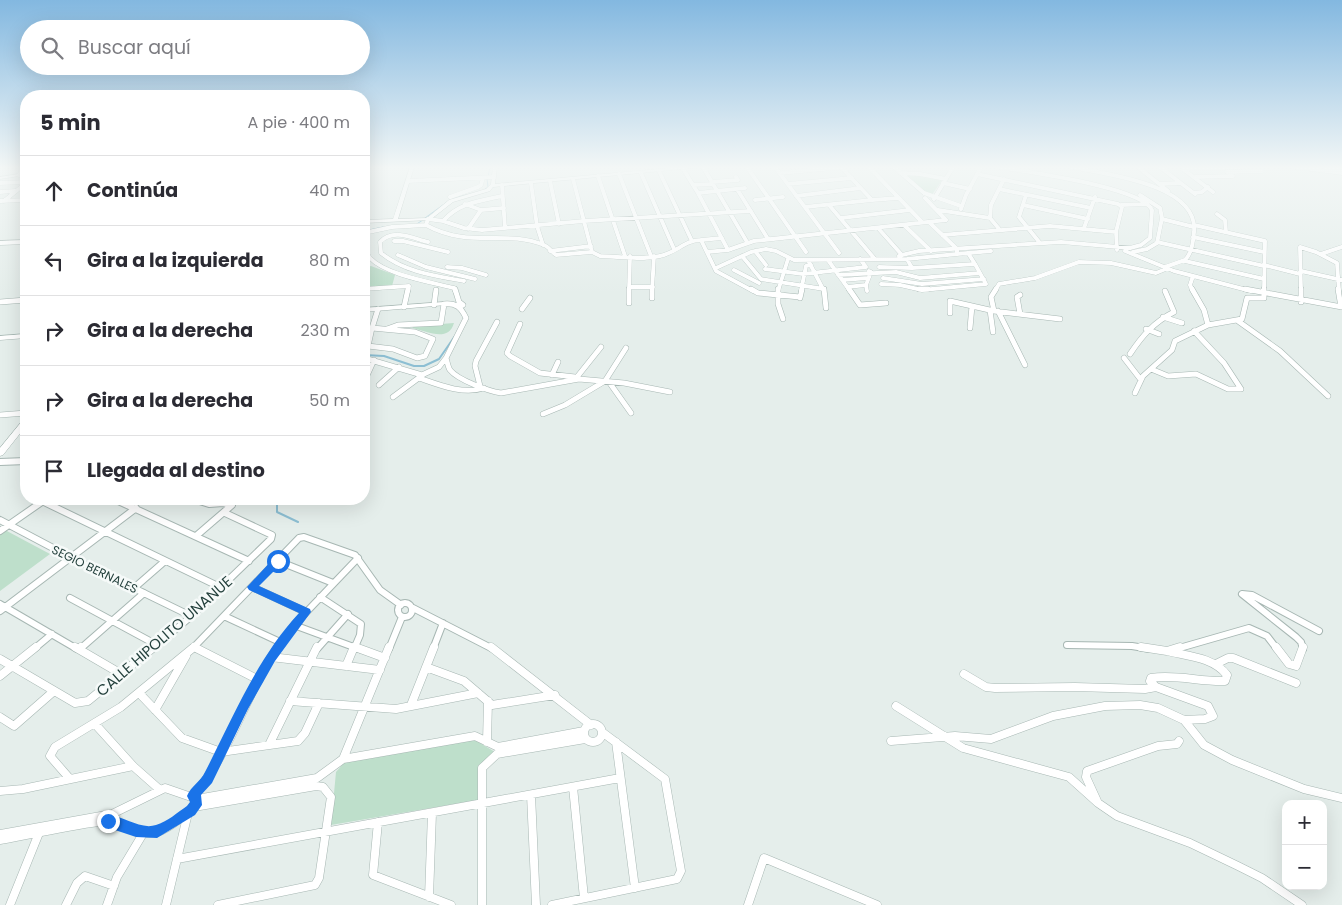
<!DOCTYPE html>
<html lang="es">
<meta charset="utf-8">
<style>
:root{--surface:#fff;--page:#f2f2f3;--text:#2b2b33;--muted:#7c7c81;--line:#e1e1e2}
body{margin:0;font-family:Poppins,sans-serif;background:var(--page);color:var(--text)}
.controls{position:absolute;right:15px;bottom:15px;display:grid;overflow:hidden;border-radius:10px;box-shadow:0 5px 20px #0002}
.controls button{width:45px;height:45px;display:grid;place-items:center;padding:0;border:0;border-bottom:1px solid var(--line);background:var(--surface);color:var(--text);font:25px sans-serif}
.stop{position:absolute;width:15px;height:15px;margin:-11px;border:4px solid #1a73e8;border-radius:50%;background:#fff}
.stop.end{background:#1a73e8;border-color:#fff;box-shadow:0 1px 5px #0008}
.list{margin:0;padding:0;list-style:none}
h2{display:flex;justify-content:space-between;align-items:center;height:65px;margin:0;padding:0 20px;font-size:21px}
h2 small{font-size:16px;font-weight:400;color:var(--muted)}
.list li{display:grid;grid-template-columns:32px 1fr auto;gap:15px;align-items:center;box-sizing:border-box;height:70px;padding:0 20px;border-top:1px solid var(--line)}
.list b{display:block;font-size:19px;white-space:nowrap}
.list em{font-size:16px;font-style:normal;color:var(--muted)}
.icon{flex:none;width:28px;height:28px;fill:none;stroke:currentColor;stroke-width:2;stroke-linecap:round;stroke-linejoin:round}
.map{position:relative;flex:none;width:1342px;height:905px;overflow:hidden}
.search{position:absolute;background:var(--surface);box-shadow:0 5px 20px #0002;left:20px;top:20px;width:350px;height:55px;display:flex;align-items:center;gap:12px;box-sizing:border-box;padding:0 18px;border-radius:28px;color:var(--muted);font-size:19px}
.panel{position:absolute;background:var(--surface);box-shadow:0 5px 20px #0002;left:20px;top:90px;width:350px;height:415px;border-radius:20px}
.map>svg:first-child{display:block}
</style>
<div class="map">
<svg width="1342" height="905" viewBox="0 0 1342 905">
<rect width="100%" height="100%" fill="#e5eeeb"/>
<path fill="#bedfcb" d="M 903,174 L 943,179 L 931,196 Z
M 371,266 L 395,275 L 392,286 L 364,288 L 364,268 Z
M 454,323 C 448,343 427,331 412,328 L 415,326 Z
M 5,530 L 50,554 L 0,591 L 0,533 Z
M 475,740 L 495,752 L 478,766 L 478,800 L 331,825 L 336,772 L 344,763 Z"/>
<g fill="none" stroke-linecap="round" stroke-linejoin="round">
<path stroke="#8dbfd3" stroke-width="1" d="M 488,177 L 490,167
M 485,189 L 488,187 L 487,178
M 452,199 L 466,195
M 425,218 L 447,202
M 415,225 L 423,220
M 364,231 L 383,227
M 364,254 L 368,257
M 407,278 L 419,281"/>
<path stroke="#8dbfd3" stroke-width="2" d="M 364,355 L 384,356 L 414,366 L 424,366 L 439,359 L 455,336
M 277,499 L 277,512 L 298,522"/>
<g stroke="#a7b7b3" stroke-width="4.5">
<path id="minor-far3" d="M 682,167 L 693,185 L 713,184
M 703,167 L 747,242
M 747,167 L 806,252
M 775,167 L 839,253
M 869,167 L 922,222
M 894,167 L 924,193 L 961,206
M 1071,167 C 1105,174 1199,184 1194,232 C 1193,242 1192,253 1185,260 L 1165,267
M 1138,167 L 1168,191
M 1160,167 L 1195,194
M 1295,167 L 1342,173
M 842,168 L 872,200 L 898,198
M 1326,168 L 1342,169
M 1183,169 L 1213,192
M 1184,169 L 1240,167
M 659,171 L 691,239
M 1227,172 L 1262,171
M 641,173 L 674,249
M 780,173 L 844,167
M 900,173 L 920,174 L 946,179
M 619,174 L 651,256
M 977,174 L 1118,204 L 1122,207 L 1116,232 L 1117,250
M 19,175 L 24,167
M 598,176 L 625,256
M 1195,177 L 1233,176
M 573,179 L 592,252
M 408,181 L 494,177
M 550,181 L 559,224
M 712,182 L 738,180 L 736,177
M 0,183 L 26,182
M 531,183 L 537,226 L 543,245
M 943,183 L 970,189
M 788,184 L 852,178
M 1159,184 L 1180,183
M 502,185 L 505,228
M 693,185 L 698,193 L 745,188
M 737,189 L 768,239
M 999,189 L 1091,208
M 0,192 L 15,191
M 698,193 L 728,250
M 1194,193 L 1202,192 L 1208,187
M 1026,195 L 1019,217 L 1040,243
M 796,196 L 861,188
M 450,197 L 478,187 L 481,185 L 483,178
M 925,198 L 946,220
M 934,199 L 953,167
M 755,200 L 783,197
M 0,201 L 26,200
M 4,201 L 26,183
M 465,204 L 481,210 L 504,208
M 829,205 L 874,258
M 1023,205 L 1088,219
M 1121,205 L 1147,204
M 805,207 L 872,200
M 961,209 L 966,195 L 981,167
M 938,210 L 990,218
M 751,211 L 584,221 L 482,230 L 464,228 L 443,221 L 428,219 L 426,225 C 469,249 505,229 544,245 C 549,247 552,252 556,255 L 592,252 L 600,256 C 620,257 641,260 660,256 C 676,253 685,240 701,240 L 716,271 L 753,291
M 1217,214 L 1225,220 L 1226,232
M 841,218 L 910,210
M 1162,219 L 1194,227
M 443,221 C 459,203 479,201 502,196
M 929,222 L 957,249 L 957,254 L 991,251
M 904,225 L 931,251
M 1194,225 L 1265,241 L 1264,291
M 878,228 L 902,255 L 899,256
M 1084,228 L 1095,197
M 468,229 L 481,210
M 24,230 L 26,230
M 1000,230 L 990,218 L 991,205 L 1004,179
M 364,233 L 392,227 L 426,225
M 942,235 L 1050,226 L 1116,232
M 364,236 C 366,243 365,253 370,258 C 386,275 431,282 454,288 L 455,291
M 1193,237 L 1264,252
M 701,240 L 722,238
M 394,241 L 403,241 L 448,252
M 428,242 C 412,238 393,228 380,242 L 381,253 C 404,272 436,276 464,281
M 1157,242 L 1264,266
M 550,251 L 591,246
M 755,251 L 766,265
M 1125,251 L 1174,271 L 1251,291
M 707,252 L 728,250 L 754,241 L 946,220
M 1133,252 L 1147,249 L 1157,243 L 1162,218 L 1160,208 L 1140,195
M 1321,254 L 1342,247
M 398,255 L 426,267 L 475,279
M 902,255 L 919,251 L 1061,242 L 1130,248 L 1141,245 L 1150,238 L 1152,210 C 1141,187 1027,172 999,167
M 742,256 L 761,279 L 824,289
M 907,259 L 912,268 L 975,264 L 968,253
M 808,260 L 824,291
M 828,260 L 850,291
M 1185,261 L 1264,279
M 1264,265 L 1300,274
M 447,267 L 462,268 L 486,275
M 879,267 L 912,268
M 716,268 L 751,252 L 766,249 L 776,251 L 794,260 L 907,259 L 957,254
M 765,269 L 803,274 L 866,267 L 860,259
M 734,270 L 759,283
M 1301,271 L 1342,280
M 838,275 L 896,272 L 920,278 L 980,273
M 1193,276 L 1190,285 L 1193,291
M 883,278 L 922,284 L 984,279
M 842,280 L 868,278
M 881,284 L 900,285 L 922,290 L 986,284 L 975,264
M 630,287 L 653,287
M 847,287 L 866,285
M 364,289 L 409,286 L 408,291
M 629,291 L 630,256
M 652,291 L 654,256
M 778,291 L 788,259
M 801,291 L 806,266 L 811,265
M 867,291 L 866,285 L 871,272 L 869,271
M 995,291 L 999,284 L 1035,278 L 1079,262 L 1111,263 L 1156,273 L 1168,268
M 1301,291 L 1300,247 L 1316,252 L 1337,263 L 1339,291"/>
</g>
<g stroke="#a7b7b3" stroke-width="6">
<path id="minor-far2" d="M 455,289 L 459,302 L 463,305
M 751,289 L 758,293 L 800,297
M 778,289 L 778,304 L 783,319
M 824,289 L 826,308
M 849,289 L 860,305 L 886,303
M 919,289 L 928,289
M 1192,289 L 1204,310 L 1208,325
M 1245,289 L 1342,307
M 1301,289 L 1301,302
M 1338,289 L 1341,307
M 1020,295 L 1017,297 L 1020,314
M 652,298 L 652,289
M 800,298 L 802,289
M 0,302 L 26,300
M 629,303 L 629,289
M 434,305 L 436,290
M 404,307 L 408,289
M 522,309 L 530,298
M 990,310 L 993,332
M 994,311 L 991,297 L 996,289
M 998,311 L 1025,365
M 950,313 L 950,301 L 994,311 L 1060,319
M 1163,317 L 1182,323
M 1238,321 L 1280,351 L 1328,396
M 520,324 L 507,353 L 510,356 L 540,373 L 575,377
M 372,328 L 415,332 L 433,339 L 425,356 L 417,358 L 393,349 L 368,346 Z
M 372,328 L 378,309
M 970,328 L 972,306
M 387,329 L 398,325 L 441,323 L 444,304 C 456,303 461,307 466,318 L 446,358 C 447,361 448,367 450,370 C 458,380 488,391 501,393 L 579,379 L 624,383 L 670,392
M 1146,329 L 1159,334
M 1130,354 C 1142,336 1154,322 1174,312 L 1165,291
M 364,358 L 422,375
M 1124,358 L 1141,380
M 1151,369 L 1168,376 L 1196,374 L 1228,389 L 1241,389 L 1224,363 L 1194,331
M 552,375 L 558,362
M 577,377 L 601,347
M 419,378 C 439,385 463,395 484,388
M 364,382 L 374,360
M 609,382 L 631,413
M 379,385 L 399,367
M 480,386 L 475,366 L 476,361 L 497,322
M 1135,393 L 1143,376 L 1172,350 L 1175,341 L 1208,325 L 1242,319 L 1247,298 L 1264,298 L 1264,289
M 393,397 L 424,374 L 439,367 L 446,358
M 543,414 L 565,405 L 605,381 L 626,348
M 0,415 L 26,413"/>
</g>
<g stroke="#a7b7b3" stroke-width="8">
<path id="minor-far1" d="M 0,462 L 26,461
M 114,499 L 249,561
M 193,499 L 209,504 L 223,503 L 232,505 L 196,536
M 42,501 L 222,588
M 0,520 L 70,557 L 191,616
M 0,531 L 46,499
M 278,561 L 333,583
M 252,587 L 306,612
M 134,588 L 165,561
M 320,597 L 361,624 L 360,635 L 354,649
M 70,598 L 157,645
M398 610a7 7 0 1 1 14 0a7 7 0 1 1-14 0Z
M 0,604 L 77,649
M 413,608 L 493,649
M 0,611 L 136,508
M 224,616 L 282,643
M 294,625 L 359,649
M 1067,645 L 1132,646 L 1150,649
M 194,647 L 197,649
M 34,649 L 52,634
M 80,649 L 144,593
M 152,649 L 188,619 L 271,539 L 272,535 L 225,513
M 192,649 L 299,538 L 304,537 L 355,555 L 380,590 L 401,605
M 277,649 L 294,625 L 358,558
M 317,649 L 348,614
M 389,649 L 402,617
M 433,649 L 443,623
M 1176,649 L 1249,628 L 1267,636 L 1277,649
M 1303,649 L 1301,642 L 1296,637 L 1242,594 L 1252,595 L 1319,631"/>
</g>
<g stroke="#a7b7b3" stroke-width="9">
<path id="minor" d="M 75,647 L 123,675
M 194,647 L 259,680
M 355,647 L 385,658
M 491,647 L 591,725
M 1141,647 L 1167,651
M 1180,647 L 1167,651 C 1187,656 1213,657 1227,675 L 1225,681 C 1200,682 1176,674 1151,678 L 1150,681 L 1156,687 L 1208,706 L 1213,716 L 1205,719 L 1184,720
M 1276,647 L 1289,664 L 1296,666 L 1303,647
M 79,649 L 81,647
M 271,657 L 380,670
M 0,659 L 75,703 L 88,701 L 154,647
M 1216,664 L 1228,658 L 1233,658 L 1296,683
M 346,666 L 354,647
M 426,667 L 464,681 L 492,705 L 555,695
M 964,674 L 986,687 L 995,688 L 1075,687 L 1145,689 L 1156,687
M 0,676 L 36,647
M 139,693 L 182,738 L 221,752 L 298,741 L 305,733 L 319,703
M 290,701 L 396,709 L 478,693
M 411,705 L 434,647
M 896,706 L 963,748 L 1069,777 L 1098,803 L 1117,816 L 1190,843 L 1238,866 L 1262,878 L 1302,905
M 155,710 L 186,656
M 0,717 L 14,726 L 54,691
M 95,724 L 133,766 L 159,789
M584 733a9 9 0 1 1 18 0a9 9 0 1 1-18 0Z
M 891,741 L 955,736 L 991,739 L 1053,716 L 1105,706 L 1140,705 L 1158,708 L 1184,720 L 1204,745 L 1232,760 L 1304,789 L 1342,798
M 487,742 L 488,701
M 616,742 L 635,888
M 269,745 L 317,647
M 343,759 L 475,736 L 498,747 L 584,731
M 70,779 L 50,756 L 55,747 L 121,707 L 194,647
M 573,787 L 584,898
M 0,791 L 23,789 L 133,766
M 531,795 L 536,905
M 193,796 C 231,753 245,694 278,647
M 197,799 L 317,778 L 343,759 L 389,647
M 1097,801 L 1086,777 L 1087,771 L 1158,746 L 1177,744 L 1179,741
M 194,807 L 316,786 L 323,787 L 331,797 L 319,878 L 315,885 L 218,905
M 378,822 L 373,875 L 451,905
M 0,834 L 112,814 L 165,788 L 197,799 C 195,809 168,829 157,832 C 139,837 121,820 106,821 C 70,825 35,834 0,840
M 177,859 L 620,778
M 429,897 L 432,813
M 10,905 L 39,833
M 66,905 L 77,883 L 85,876 L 114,886
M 107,905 L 117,877 L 144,832
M 166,905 L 188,813
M 482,905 L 482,768 L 497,754 L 585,739
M 552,905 L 677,879 L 681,871 L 665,779 L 602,732
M 748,905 L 764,858 L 877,905"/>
</g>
<g stroke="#a7b7b3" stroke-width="1">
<path id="tertiary" d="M 410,167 L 414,167 L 398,219 L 427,218 L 449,200 L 486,189 L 491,184 L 493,167 L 497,167 L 495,184 L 681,167 L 703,167 L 493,187 L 490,191 L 453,202 L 430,220 L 364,223 L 364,220 L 393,219 Z
M 26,173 L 26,175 L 0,179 L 0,177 Z
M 26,240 L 26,244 L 0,245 L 0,241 Z
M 444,302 L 446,303 L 446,305 L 364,312 L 364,308 Z
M 26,334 L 26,338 L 0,340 L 0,336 Z
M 23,420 L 26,420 L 26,426 L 3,455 L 0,456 L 0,448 Z"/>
</g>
<use href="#minor-far3" stroke="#fff" stroke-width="4"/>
<use href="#minor-far2" stroke="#fff" stroke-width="5"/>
<use href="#minor-far1" stroke="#fff" stroke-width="6"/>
<use href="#minor" stroke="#fff" stroke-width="8"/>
<use href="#tertiary" fill="#fff" fill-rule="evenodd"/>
</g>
<linearGradient id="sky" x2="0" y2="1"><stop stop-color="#83b8e0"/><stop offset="0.57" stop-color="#f3f7f6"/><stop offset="1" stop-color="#f3f7f6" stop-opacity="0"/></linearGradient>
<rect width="1342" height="294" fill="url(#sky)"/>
<path fill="#1a73e8" d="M 278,557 L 282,561 L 281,564 L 259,586 L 310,609 L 311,612 L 275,661 L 248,709 L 212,783 L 201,795 L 202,805 L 195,815 L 157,838 L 136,837 L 103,826 L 101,821 L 103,817 C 119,811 138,831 156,825 C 167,822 178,812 187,806 L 190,802 L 187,796 C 191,786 201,781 205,772 C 233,718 257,658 299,613 L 249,590 L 247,587 L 274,558 Z"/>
<g text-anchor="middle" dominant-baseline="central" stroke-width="5" stroke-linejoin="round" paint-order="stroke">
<g font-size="12" fill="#24413d" stroke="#f6faf9">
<text transform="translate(95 569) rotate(26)">SEGIO BERNALES</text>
</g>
<g font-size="15" fill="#24413d" stroke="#f6faf9">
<text transform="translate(164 636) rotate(-41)">CALLE HIPOLITO UNANUE</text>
</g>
</g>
</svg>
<div class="controls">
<button>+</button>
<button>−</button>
</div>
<div class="stop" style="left:278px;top:561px"></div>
<div class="stop end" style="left:108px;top:821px"></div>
<div class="search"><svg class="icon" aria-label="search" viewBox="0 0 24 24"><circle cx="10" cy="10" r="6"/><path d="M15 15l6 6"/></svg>Buscar aquí</div>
<section class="panel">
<h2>5 min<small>A pie · 400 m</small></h2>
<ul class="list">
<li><svg class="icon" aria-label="ahead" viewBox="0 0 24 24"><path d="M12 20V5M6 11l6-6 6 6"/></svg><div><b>Continúa</b></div><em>40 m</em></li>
<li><svg class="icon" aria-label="left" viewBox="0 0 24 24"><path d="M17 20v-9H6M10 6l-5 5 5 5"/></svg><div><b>Gira a la izquierda</b></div><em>80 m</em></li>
<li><svg class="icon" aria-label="right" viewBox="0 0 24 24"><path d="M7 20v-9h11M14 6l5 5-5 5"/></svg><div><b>Gira a la derecha</b></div><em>230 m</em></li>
<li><svg class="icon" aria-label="right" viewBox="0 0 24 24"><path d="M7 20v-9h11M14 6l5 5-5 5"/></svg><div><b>Gira a la derecha</b></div><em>50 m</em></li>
<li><svg class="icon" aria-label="arrive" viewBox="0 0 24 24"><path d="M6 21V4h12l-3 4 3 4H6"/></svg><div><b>Llegada al destino</b></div></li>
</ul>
</section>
</div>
